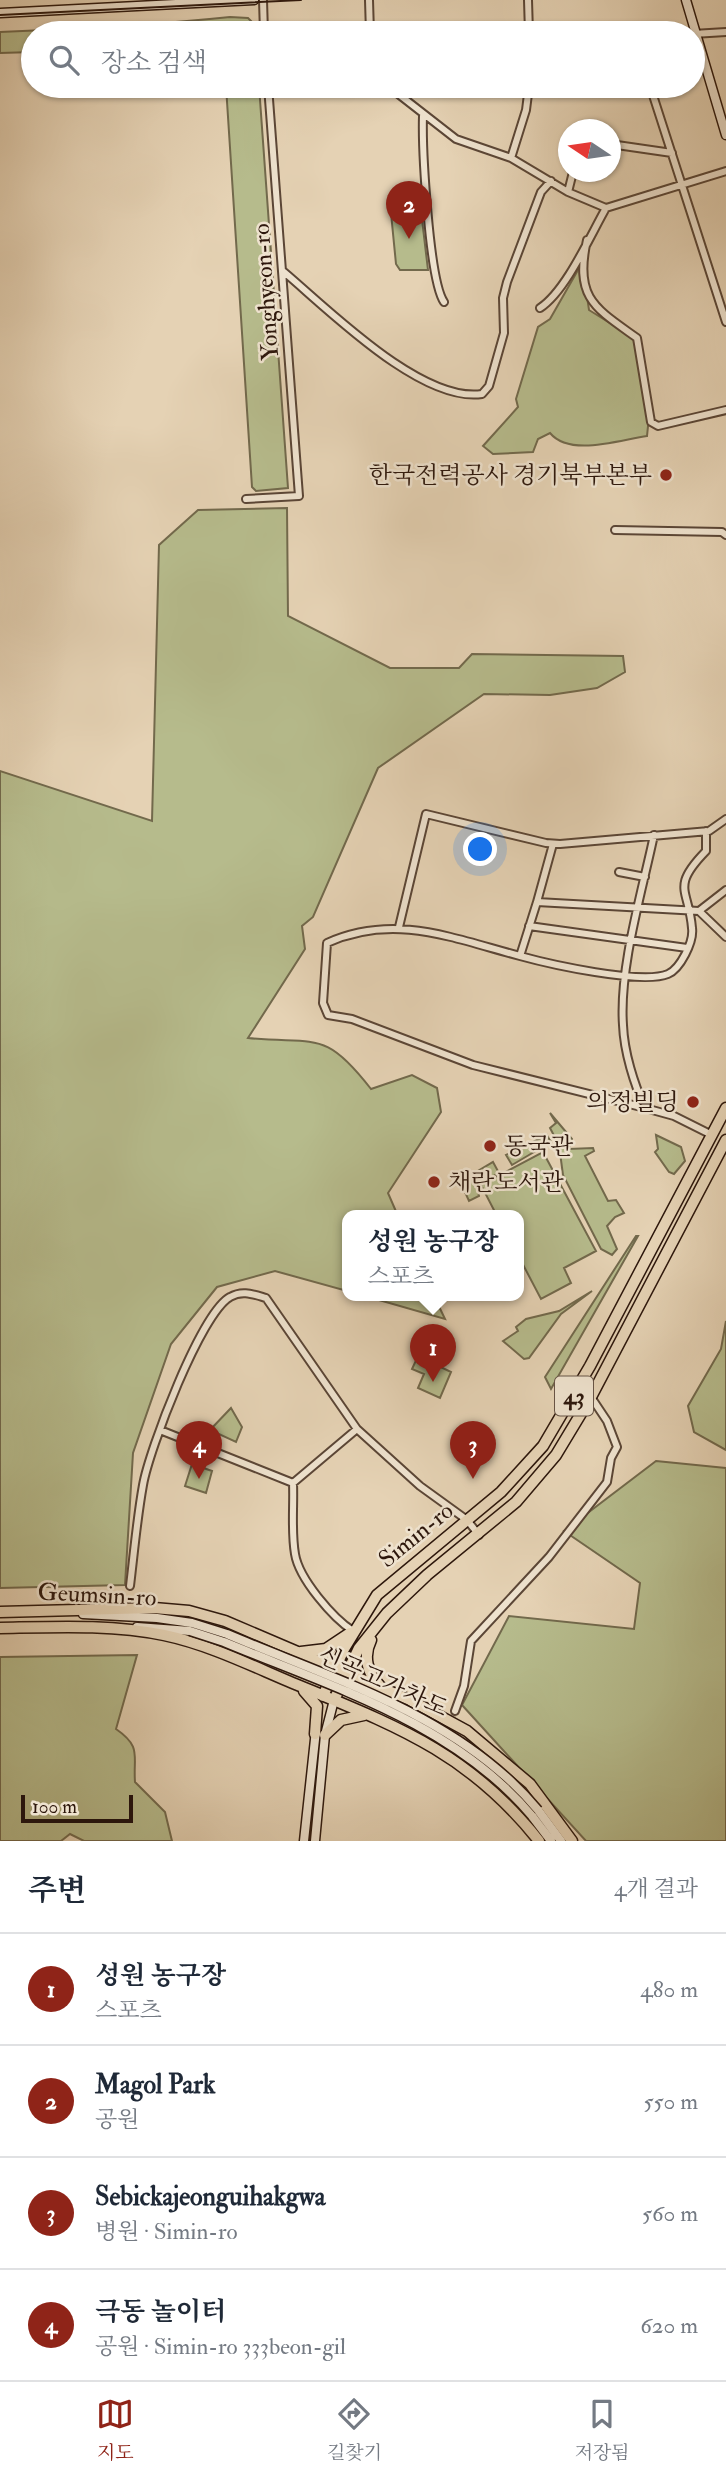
<!DOCTYPE html>
<html lang="ko">
<meta charset="utf-8">
<style>
:root{--surface:#fff;--page:#f6f6f7;--text:#1f2937;--muted:#747a83;--line:#e0e1e3;--accent:#8f2418}
body{margin:0;font-family:"IM FELL Double Pica","Noto Serif KR",serif;background:var(--page);color:var(--text)}
.compass{position:absolute;left:558px;top:119px;width:63px;height:63px;border-radius:50%;background:var(--surface);box-shadow:0 2px 5px #0004;rotate:283deg}
.scale{position:absolute;left:21px;bottom:18px;width:112px;box-sizing:border-box;padding-left:7px;border:4px solid #2d170c;border-top:0;font-size:19px;line-height:24px;white-space:nowrap;color:#2d170c;-webkit-text-stroke:5px #eee2ce;paint-order:stroke}
.you{position:absolute;left:481px;top:850px;width:24px;height:24px;margin:-18px;border:5px solid #fff;border-radius:50%;background:#1a73e8;box-shadow:0 0 0 10px #1a73e833}
.badge{display:grid;place-items:center;width:46px;height:46px;border-radius:50%;background:var(--accent);color:#fff;font-size:23px;font-weight:700}
.pin{position:absolute;translate:-50% -58px;filter:drop-shadow(0 2px 4px #0008)}
.pin::after{content:'';position:absolute;top:37px;width:24px;height:21px;background:inherit;clip-path:polygon(0 0,100% 0,50% 100%)}
.popup{position:absolute;left:342px;top:1210px;width:182px;height:91px;box-sizing:border-box;display:grid;place-content:center;border-radius:14px;background:var(--surface);filter:drop-shadow(0 2px 5px #0005);font-size:23px;white-space:nowrap;color:var(--muted)}
.popup b{font-size:26px;color:var(--text)}
.popup::after{content:'';position:absolute;left:50%;top:100%;margin-left:-14px;border:14px solid transparent;border-top-color:var(--surface)}
.list{margin:0;padding:0;list-style:none}
h2{display:flex;justify-content:space-between;align-items:center;height:91px;margin:0;padding:0 28px;font-size:30px}
h2 small{font-size:23px;font-weight:400;color:var(--muted)}
.list li{display:grid;grid-template-columns:46px 1fr auto;gap:21px;align-items:center;box-sizing:border-box;height:112px;padding:0 28px;border-top:2px solid var(--line)}
.list b{display:block;font-size:26px;white-space:nowrap}
.list p{margin:0;font-size:23px;white-space:nowrap;color:var(--muted)}
.list em{font-size:23px;font-style:normal;color:var(--muted)}
.icon{flex:none;width:38px;height:38px;fill:none;stroke:currentColor;stroke-width:2;stroke-linecap:round;stroke-linejoin:round}
.map{position:relative;flex:none;width:726px;height:1841px;overflow:hidden}
.search{position:absolute;background:var(--surface);box-shadow:0 2px 5px #0004;left:21px;right:21px;top:21px;height:77px;display:flex;align-items:center;gap:18px;box-sizing:border-box;padding:0 24px;border-radius:38px;color:var(--muted);font-size:26px}
.sheet{height:539px;background:var(--surface)}
nav{display:flex;justify-content:space-around;align-items:center;box-sizing:border-box;height:98px;border-top:2px solid var(--line);background:var(--surface);font-size:19px;color:var(--muted)}
nav a{display:grid;justify-items:center;gap:4px}
nav .on{color:var(--accent)}
.map>svg:first-child{display:block}
</style>
<div class="map">
<svg width="726" height="1841" viewBox="0 0 726 1841">
<rect width="100%" height="100%" fill="#e5d2b4"/>
<filter id="stains"><feTurbulence type="fractalNoise" baseFrequency=".00286" numOctaves="4"/><feColorMatrix values="0 0 0 0 .2 0 0 0 0 .09 0 0 0 0 .02 0 0 0 .5 -.17"/></filter>
<radialGradient id="worn" r=".72"><stop offset=".6" stop-color="#630" stop-opacity="0"/><stop offset="1" stop-color="#630" stop-opacity=".3"/></radialGradient>
<path fill="#b6bb8c" stroke="#72694c" stroke-width="2" d="M 230,17 L 248,18 L 255,25 L 256,33 L 33,33 L 33,52 L 0,53 L 0,32 C 77,29 153,25 230,17 Z
M 226,86 L 259,86 L 288,488 L 256,491 L 252,487 Z
M 421,211 L 428,270 L 400,270 L 396,264 L 391,213 Z
M 582,263 L 589,310 L 637,340 L 649,416 L 647,436 C 619,440 570,457 550,433 L 538,439 L 533,452 L 493,454 L 483,446 L 518,407 L 516,399 L 538,327 L 550,319 Z
M 287,508 L 288,616 L 390,668 L 459,668 L 472,654 L 623,656 L 625,672 L 597,688 L 550,695 L 484,694 L 378,768 L 313,917 L 302,926 L 305,949 L 248,1038 C 316,1045 324,1028 371,1089 L 412,1075 L 437,1088 L 441,1112 L 388,1193 L 398,1216 L 347,1216 L 347,1291 L 275,1271 L 217,1287 L 171,1344 L 133,1453 L 125,1585 L 0,1588 L 0,771 L 152,821 L 159,545 L 198,510 Z
M 550,1113 L 572,1139 L 569,1149 L 593,1148 L 594,1151 L 585,1156 L 608,1201 L 616,1200 L 624,1213 L 615,1217 L 607,1226 L 617,1249 L 612,1255 L 601,1249 L 563,1175 L 559,1145 L 550,1128 L 556,1123 Z
M 547,1135 L 551,1142 L 512,1165 L 506,1155 Z
M 656,1135 L 681,1147 L 685,1161 L 674,1174 L 669,1172 L 655,1152 L 658,1149 Z
M 543,1152 L 596,1251 L 564,1268 L 571,1283 L 541,1299 L 519,1257 L 519,1216 L 497,1216 L 481,1185 Z
M 493,1162 L 499,1173 L 477,1185 L 479,1196 L 469,1201 L 464,1190 L 468,1177 Z
M 636,1236 L 638,1236 L 551,1389 L 545,1377 Z
M 592,1291 L 561,1314 L 529,1358 L 524,1359 L 503,1341 L 518,1331 L 516,1327 L 526,1319 L 559,1311 Z
M 365,1296 L 434,1296 L 445,1319 Z
M 726,1321 L 726,1450 L 694,1432 L 688,1406 L 721,1349 Z
M 418,1356 L 451,1372 L 440,1398 L 418,1388 L 424,1374 L 412,1369 Z
M 231,1408 L 242,1427 L 236,1442 L 210,1430 Z
M 656,1461 L 726,1468 L 726,1841 L 586,1841 L 462,1705 L 509,1616 L 634,1629 L 640,1583 L 564,1531 Z
M 192,1464 L 212,1471 L 206,1493 L 185,1486 Z
M 137,1655 L 116,1729 C 142,1747 133,1755 135,1782 L 165,1812 L 172,1841 L 84,1841 L 70,1834 L 61,1841 L 0,1841 L 0,1657 Z"/>
<g fill="none" stroke-linecap="round" stroke-linejoin="round">
<path stroke="#c0ad92" stroke-width="6" stroke-dasharray="6 3" stroke-linecap="butt" d="M 439,1754 L 455,1711"/>
<g stroke="#5b4636" stroke-width="10">
<path id="street" d="M 263,0 L 264,33
M 369,0 L 370,33
M 528,0 L 529,33
M 264,32 L 289,33
M 693,34 L 726,32
M 388,86 L 456,139 L 511,158 L 568,192 L 606,208 L 726,171
M 650,86 L 726,322
M 423,116 C 422,148 429,280 444,302
M 610,144 L 672,153
M 511,158 L 526,110 L 529,86
M 568,192 L 573,172
M 587,240 C 574,298 595,308 637,338 L 651,422 L 658,426 L 726,410
M 284,272 C 328,309 421,403 482,394 L 489,386 L 504,333 L 503,298 L 507,282 L 541,192 L 551,181
M 540,308 C 566,291 590,236 606,208
M 246,499 L 299,496 L 268,86
M 615,530 L 722,532 L 726,535
M 654,835 C 642,892 619,968 623,1025 C 624,1052 634,1084 645,1108 L 674,1116 L 712,1135
M 619,872 L 645,877
M 537,902 L 553,844
M 699,911 L 726,890
M 529,926 L 687,948
M 399,927 L 426,814 L 546,843 L 560,844 L 709,831 L 726,819
M 520,956 C 549,964 642,985 668,974 C 680,969 694,942 692,928 C 689,889 670,888 706,851 L 706,831
M 645,1108 L 473,1065 L 352,1019 L 328,1015 L 323,1003 L 327,943 C 394,913 452,938 520,956 L 537,902 L 699,911 L 726,937
M 160,1430 L 293,1483
M 130,1586 C 134,1553 137,1518 143,1485 C 149,1450 201,1313 230,1297 C 242,1290 252,1294 266,1298 L 357,1429 L 420,1486 L 467,1520 L 479,1535
M 353,1631 C 333,1618 299,1579 295,1554 C 291,1531 294,1506 293,1483 L 357,1429
M 455,1711 L 464,1686 L 471,1641 L 549,1557 L 607,1482 L 611,1458 L 617,1447 L 607,1421 L 591,1397"/>
</g>
<g stroke="#2d170c" stroke-width="11">
<path id="secondary" d="M 686,0 L 726,135
M 0,13 L 254,0
M 83,1614 L 157,1618 L 192,1623
M 137,1627 L 190,1631
M 538,1810 L 561,1841
M 532,1816 L 551,1841
M 304,1841 L 316,1730
M 315,1841 L 325,1735 L 334,1700"/>
</g>
<g stroke="#2d170c" stroke-width="13">
<path id="primary" d="M 0,1612 L 154,1608 L 189,1611 L 225,1621 L 410,1700 L 467,1731 L 530,1784 L 572,1841
M 0,1628 C 53,1627 112,1624 164,1635 C 207,1644 248,1664 288,1681 C 391,1724 467,1750 539,1841
M 371,1640 C 363,1656 367,1673 380,1686
M 301,1652 L 326,1649 L 350,1633
M 304,1691 L 317,1706 L 315,1734
M 323,1696 L 344,1649 L 377,1595 L 501,1492 L 543,1446 L 590,1366 L 726,1108
M 334,1700 L 359,1648 L 387,1613 L 427,1575 L 516,1502 L 556,1455 L 591,1397 L 726,1140
M 325,1735 L 341,1720 L 364,1715"/>
</g>
<use href="#street" stroke="#eee2ce" stroke-width="6"/>
<use href="#secondary" stroke="#eee2ce" stroke-width="8"/>
<use href="#primary" stroke="#e5d2b4" stroke-width="10"/>
<path stroke="#2d170c" stroke-width="2" d="M 0,15 L 301,0"/>
<g stroke="#2d170c" stroke-width="11" stroke-linecap="butt">
<path id="secondary-bridge" d="M 192,1623 L 227,1634 C 335,1680 460,1716 538,1810
M 190,1631 L 224,1642 C 332,1687 454,1723 532,1816"/>
</g>
<use href="#secondary-bridge" stroke="#eee2ce" stroke-width="8"/>
</g>
<g fill="#8f2418" stroke="#eee2ce" stroke-width="2.5">
<circle cx="666" cy="475" r="7"/>
<circle cx="693" cy="1102" r="7"/>
<circle cx="490" cy="1146" r="7"/>
<circle cx="434" cy="1182" r="7"/>
</g>
<g text-anchor="middle" dominant-baseline="central" stroke-width="5" stroke-linejoin="round" paint-order="stroke">
<rect fill="#eee2ce" stroke="#675446" stroke-width="2" x="555" y="1376.5" width="38" height="39" rx="5"/>
<g font-size="23" font-weight="bold" fill="#2d170c">
<text x="574" y="1396">43</text>
</g>
<g font-size="24" fill="#2d170c" stroke="#eee2ce">
<text transform="translate(266 292) rotate(-94)">Yonghyeon-ro</text>
<text transform="translate(416 1535) rotate(-39)">Simin-ro</text>
<text transform="translate(97 1595) rotate(3)">Geumsin-ro</text>
<text transform="translate(383 1682) rotate(24)">신곡고가차도</text>
</g>
<g font-size="24" fill="#2d170c" stroke="#eee2ce" text-anchor="end">
<text x="652" y="475">한국전력공사 경기북부본부</text>
<text x="679" y="1102">의정빌딩</text>
<text x="504" y="1146" text-anchor="start">동국관</text>
<text x="448" y="1182" text-anchor="start">채란도서관</text>
</g>
</g>
<rect width="100%" height="100%" filter="url(#stains)"/>
<rect width="100%" height="100%" fill="url(#worn)"/>
</svg>
<svg class="compass" viewBox="-18 -18 36 36"><path d="M0-13l5 13h-10z" fill="#e53935"/><path d="M0 13l5-13h-10z" fill="#747a83"/></svg>
<div class="scale">100 m</div>
<div class="you"></div>
<div class="pin badge" style="left:433px;top:1382px">1</div>
<div class="popup"><b>성원 농구장</b>스포츠</div>
<div class="pin badge" style="left:409px;top:239px">2</div>
<div class="pin badge" style="left:473px;top:1479px">3</div>
<div class="pin badge" style="left:199px;top:1479px">4</div>
<div class="search"><svg class="icon" aria-label="search" viewBox="0 0 24 24"><circle cx="10" cy="10" r="6"/><path d="M15 15l6 6"/></svg>장소 검색</div>
</div>
<section class="sheet">
<h2>주변<small>4개 결과</small></h2>
<ul class="list">
<li><span class="badge">1</span><div><b>성원 농구장</b><p>스포츠</p></div><em>480 m</em></li>
<li><span class="badge">2</span><div><b>Magol Park</b><p>공원</p></div><em>550 m</em></li>
<li><span class="badge">3</span><div><b>Sebickajeonguihakgwa</b><p>병원 · Simin-ro</p></div><em>560 m</em></li>
<li><span class="badge">4</span><div><b>극동 놀이터</b><p>공원 · Simin-ro 333beon-gil</p></div><em>620 m</em></li>
</ul>
</section>
<nav>
<a class="on"><svg class="icon" aria-label="map" viewBox="0 0 24 24"><path d="M3 6l6-2 6 2 6-2v14l-6 2-6-2-6 2zM9 4v14M15 6v14"/></svg>지도</a>
<a><svg class="icon" aria-label="directions" viewBox="0 0 24 24"><path d="M12 3l9 9-9 9-9-9zM9 14v-3h6M13 9l2 2-2 2"/></svg>길찾기</a>
<a><svg class="icon" aria-label="saved" viewBox="0 0 24 24"><path d="M7 4h10v16l-5-4-5 4z"/></svg>저장됨</a>
</nav>
